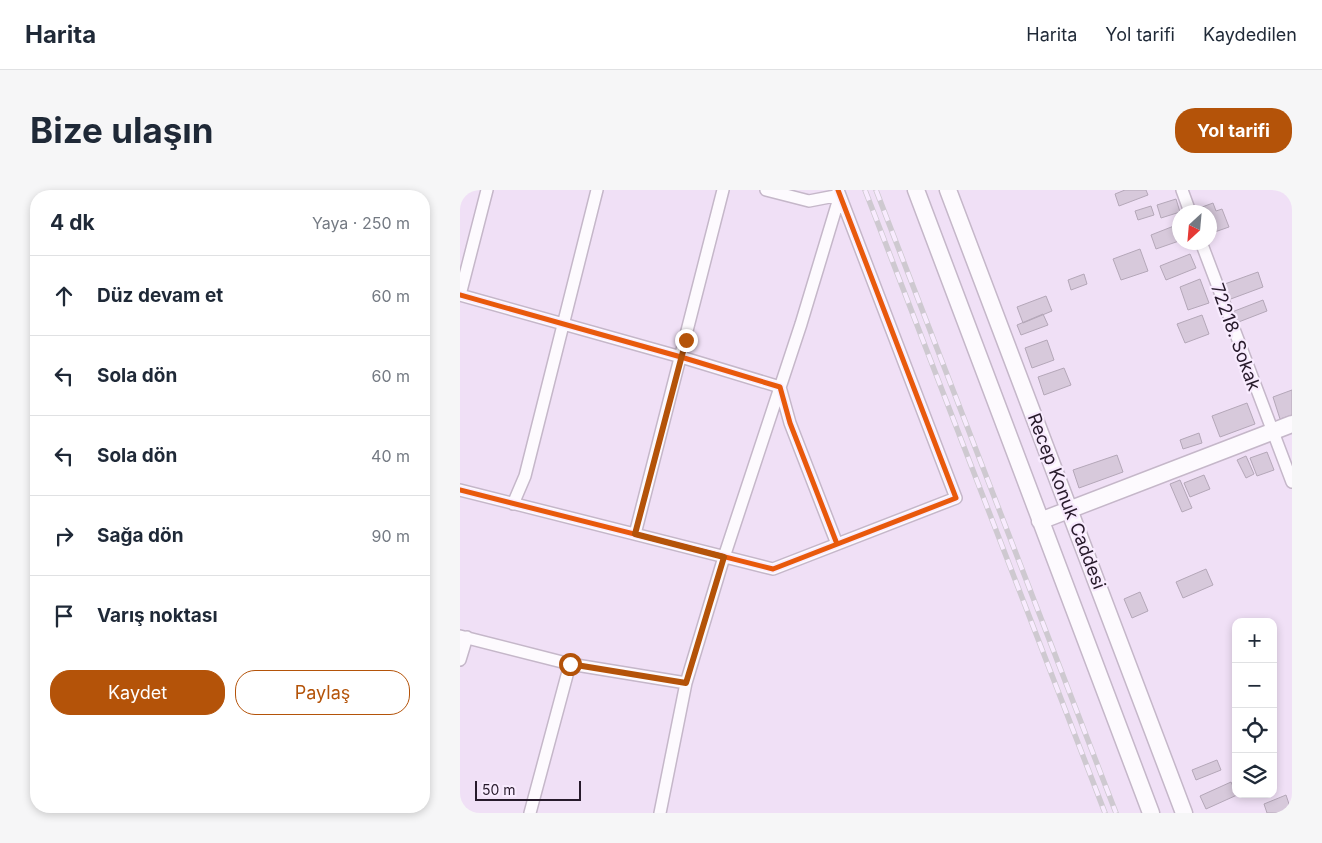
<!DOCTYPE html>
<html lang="tr">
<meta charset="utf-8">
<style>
:root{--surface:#fff;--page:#f6f6f7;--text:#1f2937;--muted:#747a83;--line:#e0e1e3;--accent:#b45309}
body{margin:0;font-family:Inter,sans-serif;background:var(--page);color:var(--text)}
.controls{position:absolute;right:15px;bottom:15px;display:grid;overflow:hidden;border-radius:10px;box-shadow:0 2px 8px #0003}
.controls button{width:45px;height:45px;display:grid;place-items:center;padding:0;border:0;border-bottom:1px solid var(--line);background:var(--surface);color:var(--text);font:25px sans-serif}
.compass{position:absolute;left:712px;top:15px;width:45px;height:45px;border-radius:50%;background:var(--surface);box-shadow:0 2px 8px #0003;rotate:206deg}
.scale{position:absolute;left:15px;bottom:12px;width:106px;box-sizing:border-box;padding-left:5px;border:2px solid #271a2b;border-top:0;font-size:14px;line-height:18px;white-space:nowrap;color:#271a2b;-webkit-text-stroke:4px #f8ebfe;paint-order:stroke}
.stop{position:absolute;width:15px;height:15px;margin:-11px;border:4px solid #b45309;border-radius:50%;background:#fff}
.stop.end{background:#b45309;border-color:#fff;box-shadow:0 1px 5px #0008}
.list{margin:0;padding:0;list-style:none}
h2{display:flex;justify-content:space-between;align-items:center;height:65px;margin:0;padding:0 20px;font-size:21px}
h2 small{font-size:16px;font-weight:400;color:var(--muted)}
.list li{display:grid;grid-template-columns:32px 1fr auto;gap:15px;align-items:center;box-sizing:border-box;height:80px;padding:0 20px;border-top:1px solid var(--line)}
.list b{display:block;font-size:19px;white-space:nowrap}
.list em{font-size:16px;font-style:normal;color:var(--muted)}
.actions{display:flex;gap:10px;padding:15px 20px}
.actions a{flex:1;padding:11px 0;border:1px solid var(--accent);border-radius:20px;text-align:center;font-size:18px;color:var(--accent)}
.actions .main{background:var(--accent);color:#fff}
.icon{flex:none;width:28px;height:28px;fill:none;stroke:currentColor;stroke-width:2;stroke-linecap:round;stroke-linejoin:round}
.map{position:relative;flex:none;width:832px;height:623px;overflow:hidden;border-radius:20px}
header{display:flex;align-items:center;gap:30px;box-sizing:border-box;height:70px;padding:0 25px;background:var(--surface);border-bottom:1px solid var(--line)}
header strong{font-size:24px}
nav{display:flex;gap:28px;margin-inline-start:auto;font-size:18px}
.intro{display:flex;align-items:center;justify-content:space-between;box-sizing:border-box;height:120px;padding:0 30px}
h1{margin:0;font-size:35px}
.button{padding:12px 22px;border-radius:20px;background:var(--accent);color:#fff;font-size:18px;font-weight:700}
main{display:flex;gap:30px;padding:0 30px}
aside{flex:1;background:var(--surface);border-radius:20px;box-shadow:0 2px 8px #0003}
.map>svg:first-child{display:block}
</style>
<header>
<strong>Harita</strong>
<nav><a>Harita</a><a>Yol tarifi</a><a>Kaydedilen</a></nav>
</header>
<div class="intro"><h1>Bize ulaşın</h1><a class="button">Yol tarifi</a></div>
<main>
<aside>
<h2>4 dk<small>Yaya · 250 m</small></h2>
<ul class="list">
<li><svg class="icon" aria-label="ahead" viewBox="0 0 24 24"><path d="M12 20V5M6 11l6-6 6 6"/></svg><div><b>Düz devam et</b></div><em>60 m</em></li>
<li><svg class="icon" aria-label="left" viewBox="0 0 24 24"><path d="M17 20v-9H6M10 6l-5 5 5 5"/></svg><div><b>Sola dön</b></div><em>60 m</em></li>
<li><svg class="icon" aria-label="left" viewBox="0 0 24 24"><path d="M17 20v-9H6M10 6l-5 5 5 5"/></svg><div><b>Sola dön</b></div><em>40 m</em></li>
<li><svg class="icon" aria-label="right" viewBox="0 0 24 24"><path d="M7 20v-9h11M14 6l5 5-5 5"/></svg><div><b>Sağa dön</b></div><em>90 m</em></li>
<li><svg class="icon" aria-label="arrive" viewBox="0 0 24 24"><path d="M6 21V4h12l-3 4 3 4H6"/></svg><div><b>Varış noktası</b></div></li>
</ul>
<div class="actions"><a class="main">Kaydet</a><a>Paylaş</a></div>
</aside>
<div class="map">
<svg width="832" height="623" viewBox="0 0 832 623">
<rect width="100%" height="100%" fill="#f0e0f6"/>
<path fill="#d7c9db" stroke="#b4a7b8" d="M 665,0 L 686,0 L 688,5 L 659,16 L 655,4 Z
M 716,9 L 720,22 L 701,28 L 697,15 Z
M 753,13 L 756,21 L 762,19 L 769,37 L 749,44 L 749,22 L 735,22 L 734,20 Z
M 691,16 L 694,25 L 678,30 L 675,21 Z
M 719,34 L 719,51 L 696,59 L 691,45 Z
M 680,59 L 688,81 L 661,90 L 653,69 Z
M 730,64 L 736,78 L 706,90 L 700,76 Z
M 798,82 L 803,97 L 768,110 L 762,95 Z
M 624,84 L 627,94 L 611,100 L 608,90 Z
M 740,89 L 749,113 L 728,120 L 720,97 Z
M 586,106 L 592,121 L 563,133 L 557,117 Z
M 803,110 L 807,121 L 776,133 L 772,122 Z
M 583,124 L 588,135 L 561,145 L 557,135 Z
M 742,125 L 749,144 L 725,153 L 717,134 Z
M 587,150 L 594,170 L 572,178 L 565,158 Z
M 604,178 L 611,195 L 584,205 L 578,187 Z
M 832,200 L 832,225 L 820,229 L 813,207 Z
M 787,213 L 795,234 L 760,247 L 752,226 Z
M 739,243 L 742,253 L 723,259 L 720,250 Z
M 807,262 L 814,280 L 797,286 L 790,268 Z
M 657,265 L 663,282 L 619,298 L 613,280 Z
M 786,266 L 794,284 L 786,288 L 777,270 Z
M 744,285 L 750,299 L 730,307 L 724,293 Z
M 720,290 L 732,318 L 722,322 L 710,294 Z
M 746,379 L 753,395 L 723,408 L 716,392 Z
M 680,402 L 688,421 L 672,428 L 664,409 Z
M 757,570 L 761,580 L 736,590 L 732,580 Z
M 771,592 L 777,605 L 746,619 L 740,606 Z
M 826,605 L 832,623 L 807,623 L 804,614 Z"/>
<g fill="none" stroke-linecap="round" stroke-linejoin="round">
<g stroke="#c5b7c9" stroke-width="14">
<path id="street" d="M 722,0 L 730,22
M 741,52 L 832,292
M 0,105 L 221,167 L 320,197 L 330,233 L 377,354
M 0,105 L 27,0
M 0,300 L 313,379 L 496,308 L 378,0
M 53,314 L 65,286 L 137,0
M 175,344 L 263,0
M 0,446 L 110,474 L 226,493
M 0,470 L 7,447
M 70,623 L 110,474
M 200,623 L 226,493 L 264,367 L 341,134 L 380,5 L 349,11 L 306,0"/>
</g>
<g stroke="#c5b7c9" stroke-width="19">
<path id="secondary" d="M 456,0 L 691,623
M 488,0 L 724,623
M 580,331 L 832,234"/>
</g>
<use href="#street" stroke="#fdfafe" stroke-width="11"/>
<use href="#secondary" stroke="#fdfafe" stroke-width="16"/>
<g stroke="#cec9d0" stroke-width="5.5">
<path id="rail" d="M 405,0 L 645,623
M 416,0 L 656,623"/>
</g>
<use href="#rail" stroke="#f8ebfe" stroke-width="4" stroke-dasharray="11" stroke-linecap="butt"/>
<g stroke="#f8ebfe" stroke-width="8">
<path id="cycleway" d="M 0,105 L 221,167 L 320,197 L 330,233 L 377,354
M 0,300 L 313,379 L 496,308 L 378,0"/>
</g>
<use href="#cycleway" stroke="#e8590c" stroke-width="5"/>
</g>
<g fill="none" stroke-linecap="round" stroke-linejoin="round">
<path stroke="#b45309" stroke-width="6" d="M 110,474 L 226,493 L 264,367 L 175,344 L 226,150"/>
</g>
<g text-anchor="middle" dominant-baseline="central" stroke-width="4.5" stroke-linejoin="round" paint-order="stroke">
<g font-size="18" fill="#271a2b" stroke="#f8ebfe">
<text transform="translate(776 147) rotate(70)">72218. Sokak</text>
<text transform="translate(607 311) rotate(69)">Recep Konuk Caddesi</text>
</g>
</g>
</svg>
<div class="controls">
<button>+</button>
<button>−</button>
<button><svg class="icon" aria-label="locate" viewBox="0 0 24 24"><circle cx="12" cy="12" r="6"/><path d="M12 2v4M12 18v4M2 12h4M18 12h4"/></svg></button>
<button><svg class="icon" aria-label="layers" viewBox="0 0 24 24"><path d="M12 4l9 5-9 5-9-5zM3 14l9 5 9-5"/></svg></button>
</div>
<svg class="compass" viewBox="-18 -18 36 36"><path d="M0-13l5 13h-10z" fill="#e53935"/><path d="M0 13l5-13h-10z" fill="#747a83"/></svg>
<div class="scale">50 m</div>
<div class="stop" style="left:110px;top:474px"></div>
<div class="stop end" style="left:226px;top:150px"></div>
</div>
</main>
